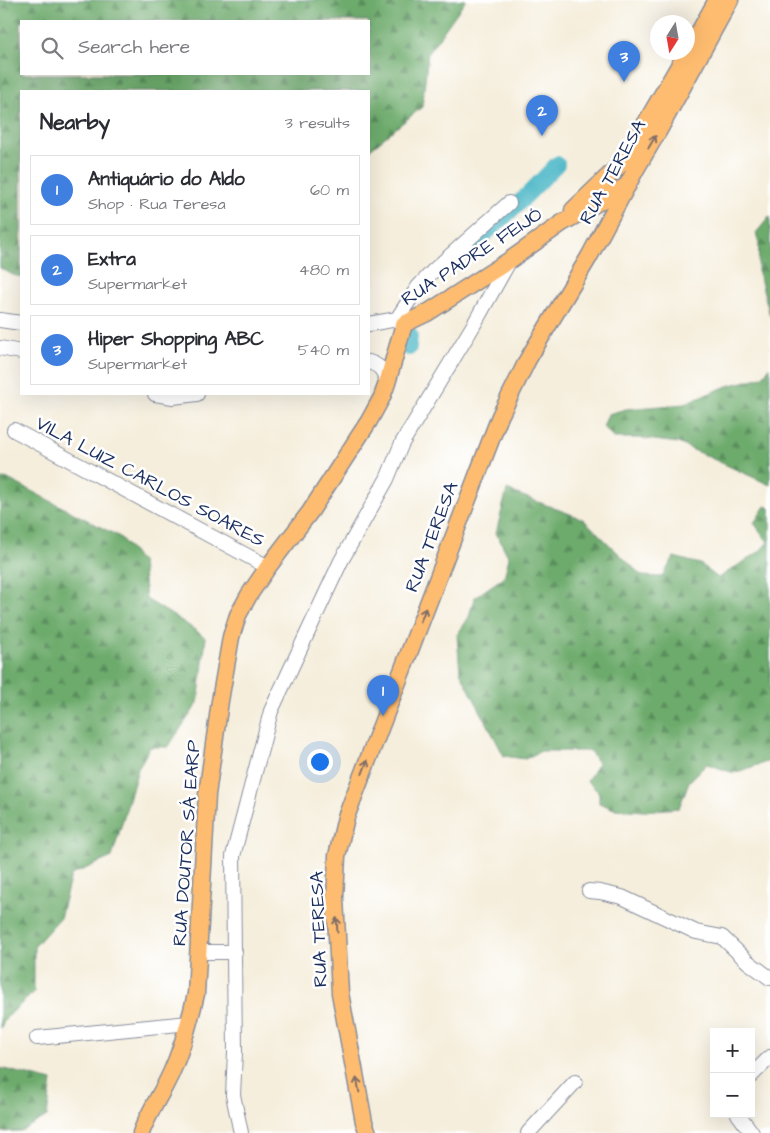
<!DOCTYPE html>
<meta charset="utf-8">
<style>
:root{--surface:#fff;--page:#f2f2f3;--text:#2b2b33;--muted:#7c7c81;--line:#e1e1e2;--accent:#ea580c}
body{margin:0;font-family:"Architects Daughter",sans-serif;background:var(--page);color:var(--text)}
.controls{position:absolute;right:15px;bottom:15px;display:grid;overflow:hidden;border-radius:0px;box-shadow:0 5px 20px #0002}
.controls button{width:45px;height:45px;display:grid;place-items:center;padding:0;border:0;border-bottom:1px solid var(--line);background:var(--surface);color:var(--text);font:25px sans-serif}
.compass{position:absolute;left:650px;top:15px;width:45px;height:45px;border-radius:50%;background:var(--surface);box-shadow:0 5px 20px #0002;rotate:191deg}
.you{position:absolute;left:319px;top:761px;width:18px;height:18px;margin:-12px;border:4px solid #fff;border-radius:50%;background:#1a73e8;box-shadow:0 0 0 8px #1a73e833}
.badge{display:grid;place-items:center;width:32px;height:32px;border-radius:50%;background:var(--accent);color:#fff;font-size:16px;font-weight:700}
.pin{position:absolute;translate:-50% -41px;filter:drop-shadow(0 1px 2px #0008)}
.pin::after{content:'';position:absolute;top:26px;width:18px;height:15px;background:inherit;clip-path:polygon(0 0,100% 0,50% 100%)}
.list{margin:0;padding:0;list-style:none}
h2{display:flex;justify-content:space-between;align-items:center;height:65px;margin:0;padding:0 20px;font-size:21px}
h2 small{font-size:16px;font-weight:400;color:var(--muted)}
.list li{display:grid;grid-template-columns:32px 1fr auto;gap:15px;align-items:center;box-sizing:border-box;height:70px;margin:0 10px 10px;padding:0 10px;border:1px solid var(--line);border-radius:0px}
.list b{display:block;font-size:19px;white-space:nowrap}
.list p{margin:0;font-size:16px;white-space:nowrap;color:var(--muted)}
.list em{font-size:16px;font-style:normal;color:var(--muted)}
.icon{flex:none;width:28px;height:28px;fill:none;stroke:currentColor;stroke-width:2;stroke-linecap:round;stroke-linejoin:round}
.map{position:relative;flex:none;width:770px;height:1133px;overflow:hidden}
.search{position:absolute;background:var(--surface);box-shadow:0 5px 20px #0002;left:20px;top:20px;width:350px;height:55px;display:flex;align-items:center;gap:12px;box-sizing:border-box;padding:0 18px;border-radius:0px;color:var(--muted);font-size:19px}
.panel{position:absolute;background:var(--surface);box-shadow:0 5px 20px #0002;left:20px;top:90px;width:350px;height:305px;border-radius:0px}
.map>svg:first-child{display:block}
</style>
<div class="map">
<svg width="770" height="1133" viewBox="0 0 770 1133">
<defs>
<pattern id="forest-firs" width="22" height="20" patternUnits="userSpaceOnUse" patternTransform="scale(1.25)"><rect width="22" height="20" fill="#6dab6c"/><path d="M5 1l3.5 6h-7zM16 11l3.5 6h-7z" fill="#598c5c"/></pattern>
</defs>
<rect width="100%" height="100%" fill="#fff"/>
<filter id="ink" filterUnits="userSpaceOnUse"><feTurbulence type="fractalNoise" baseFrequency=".02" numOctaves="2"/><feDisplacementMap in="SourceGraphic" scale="10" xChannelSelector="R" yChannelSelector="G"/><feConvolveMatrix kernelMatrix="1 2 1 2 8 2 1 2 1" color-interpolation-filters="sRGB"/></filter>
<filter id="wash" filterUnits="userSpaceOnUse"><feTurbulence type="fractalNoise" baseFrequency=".0096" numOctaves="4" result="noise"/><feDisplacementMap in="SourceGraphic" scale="20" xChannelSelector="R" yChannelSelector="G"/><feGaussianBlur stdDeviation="1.12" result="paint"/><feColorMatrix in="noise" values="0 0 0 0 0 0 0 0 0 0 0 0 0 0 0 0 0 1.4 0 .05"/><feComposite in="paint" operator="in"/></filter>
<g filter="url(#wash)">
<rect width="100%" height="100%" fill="#f5eedc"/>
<path fill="url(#forest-firs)" stroke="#446d65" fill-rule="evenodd" d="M 0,0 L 466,0 L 428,53 L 422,107 L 369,150 L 369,91 L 21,91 L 21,277 L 13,275 L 0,268 ZM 369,21 L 369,74 L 21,74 L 21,21 Z
M 770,216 L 770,316 L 758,270 L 759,243 L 756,233 Z
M 770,367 L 770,485 L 678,443 L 639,438 L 614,438 L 603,427 L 608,414 L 626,409 L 684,404 L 727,386 L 762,377 Z
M 6,478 L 120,537 L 142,563 L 146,599 L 185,623 L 206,638 L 198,703 L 168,747 L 150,747 L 138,769 L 112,857 L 71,875 L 60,918 L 34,947 L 34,992 L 6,1018 L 0,1029 L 0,480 Z
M 507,490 L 583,519 L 642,576 L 662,577 L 674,557 L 700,564 L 718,578 L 759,552 L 768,542 L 754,523 L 765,506 L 770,508 L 770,761 L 734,773 L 707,764 L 689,782 L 679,808 L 643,811 L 614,809 L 599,803 L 599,793 L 587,781 L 598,763 L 590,751 L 541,751 L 525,759 L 504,756 L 460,672 L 457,635 L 469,617 L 474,598 L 504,577 L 509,558 L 496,533 Z
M 0,1068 L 52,1081 L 47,1116 L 21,1131 L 0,1132 Z"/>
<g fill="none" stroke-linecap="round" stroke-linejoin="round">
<path stroke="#4ab6c6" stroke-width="16" d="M 469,247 C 501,222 529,194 557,164
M 409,348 L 410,335"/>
</g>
</g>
<g filter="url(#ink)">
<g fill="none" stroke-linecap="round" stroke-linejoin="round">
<g stroke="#888e9d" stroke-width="16">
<path id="minor" d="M 397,319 L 418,287 L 433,271 L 509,203
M 0,320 L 21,323
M 369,324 L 397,319 L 404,323
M 0,348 L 21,352
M 369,362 C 381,366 384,371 387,383
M 155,394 L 173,397 L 197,394
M 14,430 L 268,567
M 589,891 L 600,892 L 622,897 L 696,932 L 722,937 L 748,962 L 770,978
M 198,952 L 235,952
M 37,1038 L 189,1023
M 751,1076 L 770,1057
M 738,1114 L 752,1133
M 241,1133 L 233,1095 L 235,1052 L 233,856 L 271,711 L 341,561 L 387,479 L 402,443 L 473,326 L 510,260
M 528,1133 L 575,1082"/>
</g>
<g stroke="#888e9d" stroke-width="19">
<path id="major" d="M 688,52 L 717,0
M 573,210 L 623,162 L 687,52
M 141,1133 C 149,1111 163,1092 172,1071 C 183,1046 190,1020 196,994 L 207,795 L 220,701 L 231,637 L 238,615 L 249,595 L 268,567 L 310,512 L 369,421 L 382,397 L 387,383 L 404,324 L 427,313 L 510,260 L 562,223 L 628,185
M 368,1133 L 364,1122 L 340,993 L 335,898 L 337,856 L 346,817 L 500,416 L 528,359 L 589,257 L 636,169 L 659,130 L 730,0"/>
</g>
<use href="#minor" stroke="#fff" stroke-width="14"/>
<use href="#major" stroke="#febc70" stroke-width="16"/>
</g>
<defs><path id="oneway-shaft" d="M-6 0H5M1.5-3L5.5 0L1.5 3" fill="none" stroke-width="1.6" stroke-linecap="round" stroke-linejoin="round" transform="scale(1.25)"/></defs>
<g stroke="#816e66">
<use href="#oneway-shaft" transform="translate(652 142) rotate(-59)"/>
<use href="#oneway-shaft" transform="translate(423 615) rotate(-69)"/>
<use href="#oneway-shaft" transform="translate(365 767) rotate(-69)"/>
<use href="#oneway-shaft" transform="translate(337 925) rotate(-93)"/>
<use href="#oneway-shaft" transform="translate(358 1085) rotate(-100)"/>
</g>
</g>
<g text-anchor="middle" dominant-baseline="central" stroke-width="5" stroke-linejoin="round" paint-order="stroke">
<g font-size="19" fill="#1b2f5e" stroke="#fff">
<text transform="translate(613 172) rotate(-61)">RUA TERESA</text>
<text transform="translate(472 257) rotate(-33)">RUA PADRE FEIJÓ</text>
<text transform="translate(150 482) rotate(28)">VILA LUIZ CARLOS SOARES</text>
<text transform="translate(432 537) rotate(-69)">RUA TERESA</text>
<text transform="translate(187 843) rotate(-86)">RUA DOUTOR SÁ EARP</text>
<text transform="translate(319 929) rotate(-92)">RUA TERESA</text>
</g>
</g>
</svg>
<div class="controls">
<button>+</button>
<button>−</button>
</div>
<svg class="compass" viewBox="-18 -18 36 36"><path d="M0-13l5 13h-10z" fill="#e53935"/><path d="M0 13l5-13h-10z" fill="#7c7c81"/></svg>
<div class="you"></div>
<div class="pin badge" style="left:383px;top:716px;background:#3f7fe0">1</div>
<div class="pin badge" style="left:542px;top:136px;background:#3f7fe0">2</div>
<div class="pin badge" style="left:624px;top:82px;background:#3f7fe0">3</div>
<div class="search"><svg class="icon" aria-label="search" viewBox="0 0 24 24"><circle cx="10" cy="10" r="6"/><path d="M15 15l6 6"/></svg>Search here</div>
<section class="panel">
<h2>Nearby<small>3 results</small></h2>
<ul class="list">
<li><span class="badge" style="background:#3f7fe0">1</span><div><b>Antiquário do Aldo</b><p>Shop · Rua Teresa</p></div><em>60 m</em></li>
<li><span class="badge" style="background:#3f7fe0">2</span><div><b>Extra</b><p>Supermarket</p></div><em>480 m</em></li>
<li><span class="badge" style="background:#3f7fe0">3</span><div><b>Hiper Shopping ABC</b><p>Supermarket</p></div><em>540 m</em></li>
</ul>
</section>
</div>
